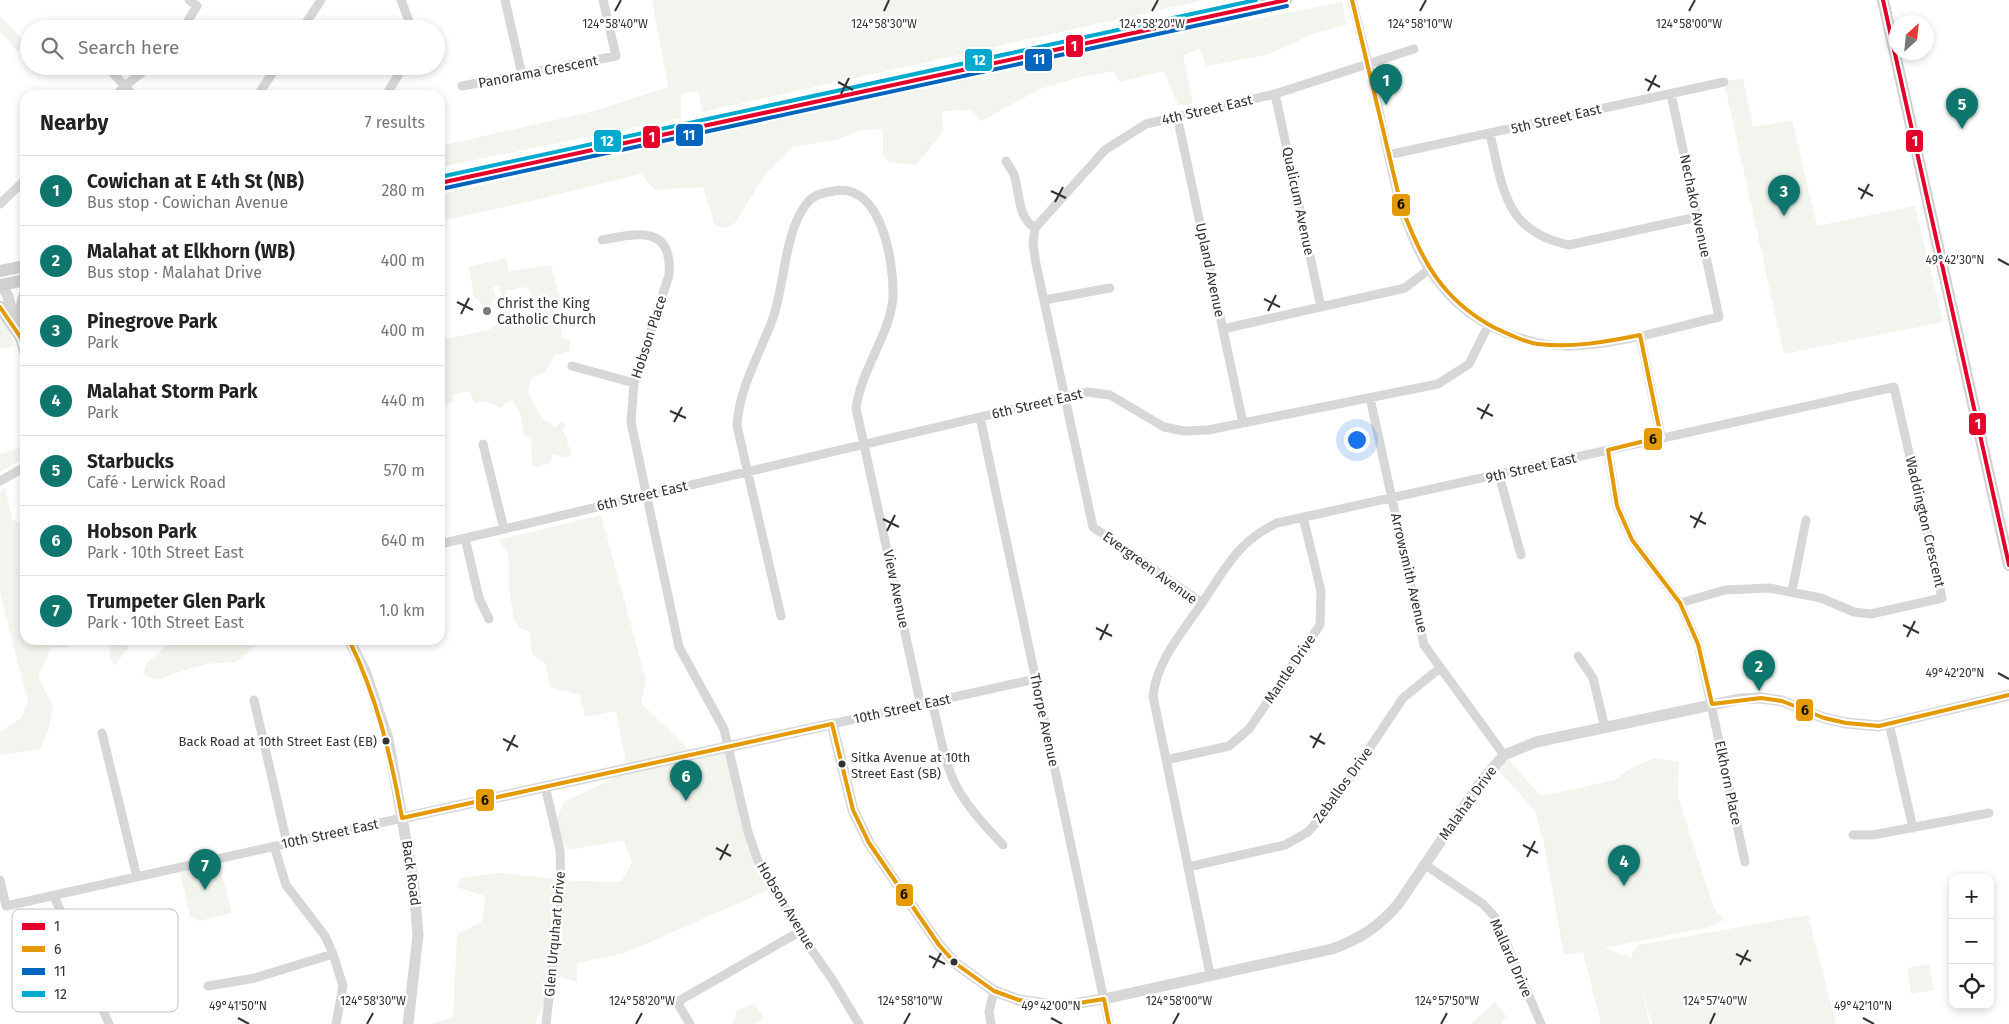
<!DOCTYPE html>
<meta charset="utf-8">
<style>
:root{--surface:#fff;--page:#f2f2f2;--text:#222;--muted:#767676;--line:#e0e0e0;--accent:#0f766e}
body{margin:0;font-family:"Fira Sans",sans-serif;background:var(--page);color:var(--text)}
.controls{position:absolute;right:15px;bottom:15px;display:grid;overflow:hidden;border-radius:10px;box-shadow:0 2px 8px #0003}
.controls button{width:45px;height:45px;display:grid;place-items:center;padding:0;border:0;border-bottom:1px solid var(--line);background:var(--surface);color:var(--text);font:25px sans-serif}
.compass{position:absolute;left:1889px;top:15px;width:45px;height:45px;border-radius:50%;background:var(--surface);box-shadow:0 2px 8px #0003;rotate:27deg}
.you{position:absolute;left:1356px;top:439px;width:18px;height:18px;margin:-12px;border:4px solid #fff;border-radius:50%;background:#1a73e8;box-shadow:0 0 0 8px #1a73e833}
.badge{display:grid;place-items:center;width:32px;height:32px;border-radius:50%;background:var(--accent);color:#fff;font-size:16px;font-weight:700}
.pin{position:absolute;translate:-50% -41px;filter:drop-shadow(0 1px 2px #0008)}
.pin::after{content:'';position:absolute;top:26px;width:18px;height:15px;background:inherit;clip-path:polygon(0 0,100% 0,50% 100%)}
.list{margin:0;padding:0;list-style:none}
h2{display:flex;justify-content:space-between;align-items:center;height:65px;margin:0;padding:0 20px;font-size:21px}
h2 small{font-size:16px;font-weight:400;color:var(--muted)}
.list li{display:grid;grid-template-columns:32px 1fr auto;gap:15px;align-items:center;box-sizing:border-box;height:70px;padding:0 20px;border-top:1px solid var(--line)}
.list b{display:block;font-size:19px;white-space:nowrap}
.list p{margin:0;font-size:16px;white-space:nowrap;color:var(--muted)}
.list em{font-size:16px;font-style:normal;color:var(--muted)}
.icon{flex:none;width:28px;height:28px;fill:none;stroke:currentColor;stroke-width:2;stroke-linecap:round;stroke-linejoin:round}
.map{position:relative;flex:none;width:2009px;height:1024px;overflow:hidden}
.search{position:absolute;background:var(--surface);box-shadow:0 2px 8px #0003;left:20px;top:20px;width:425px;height:55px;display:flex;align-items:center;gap:12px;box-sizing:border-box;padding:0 18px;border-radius:28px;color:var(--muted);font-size:19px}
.panel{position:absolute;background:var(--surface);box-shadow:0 2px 8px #0003;left:20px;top:90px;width:425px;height:555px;border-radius:15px}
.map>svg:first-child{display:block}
</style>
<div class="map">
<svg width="2009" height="1024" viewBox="0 0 2009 1024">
<rect width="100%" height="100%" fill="#fff"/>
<path fill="#f1f5ed" d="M 652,0 L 1205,0 L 702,112 L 698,91 L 681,94 L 681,118 L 440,167 L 440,146 L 594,111 L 668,87 Z
M 1342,2 L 1346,25 L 1313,34 L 1267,55 L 1206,66 L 1200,49 L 1183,55 L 1193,104 L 1178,105 L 1164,71 L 1120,82 L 1114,71 L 1081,77 L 1040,89 L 981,121 L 972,110 L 942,111 L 943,132 L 916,165 L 889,162 L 883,154 L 883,129 L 863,130 L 835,140 L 793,147 L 766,173 L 735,223 L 724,228 L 715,225 L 703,187 L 655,190 L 641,174 L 532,201 L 440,221 L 440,194 L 443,194 L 668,142 L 1106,48 Z
M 0,16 L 26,44 L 18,52 L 0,32 Z
M 1743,78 L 1753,127 L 1792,120 L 1817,226 L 1915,206 L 1943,322 L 1784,354 L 1724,82 Z
M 505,258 L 509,271 L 551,265 L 562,309 L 561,338 L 570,339 L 569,351 L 555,355 L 545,372 L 531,378 L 528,392 L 542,418 L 555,427 L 562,422 L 565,425 L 563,430 L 571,452 L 570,456 L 565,458 L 553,454 L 550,463 L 538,467 L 532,465 L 531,439 L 524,435 L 520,412 L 512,400 L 500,408 C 492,402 484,401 474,403 L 470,391 L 452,395 L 454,402 L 440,406 L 440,312 L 446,339 L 488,330 L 495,326 L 515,326 L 532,322 L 536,318 L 530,290 L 524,287 L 506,291 L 507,296 L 502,297 L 499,286 L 493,287 L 496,299 L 492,300 L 493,305 L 482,307 L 480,301 L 474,298 L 469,267 Z
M 0,314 L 7,323 L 14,346 L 0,349 Z
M 25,446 L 25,458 L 0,472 L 0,454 Z
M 5,487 L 12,519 L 25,526 L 25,640 L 81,640 L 67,647 L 51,648 L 38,677 L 53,707 L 48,731 L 40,749 L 0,755 L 0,732 L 21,718 L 28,702 L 0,593 L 0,492 Z
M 601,515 L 646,680 L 641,703 L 693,754 L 729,747 L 748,832 L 773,888 L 625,953 L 577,963 L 577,982 L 559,977 L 537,1018 L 536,1024 L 431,1024 L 453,1017 L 457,934 L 482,922 L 485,896 L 456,887 L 461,878 L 499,873 L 576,881 L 621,882 L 632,863 L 624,840 L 568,850 L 554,826 L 564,802 L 607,782 L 627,768 L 616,711 L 585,717 L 580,695 L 550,687 L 545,663 L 532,654 L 530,633 L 519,627 L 514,619 L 509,588 L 508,552 L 498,540 Z
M 109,640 L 133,640 L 115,666 L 110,656 Z
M 162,640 L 263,640 L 235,663 C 207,660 182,671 157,680 L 143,675 L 147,663 L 168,644 Z
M 1504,755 L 1541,796 L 1615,780 L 1629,769 L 1654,758 L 1679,762 L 1678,797 L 1714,908 L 1724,920 L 1705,928 L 1605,948 L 1632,958 L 1632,954 L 1638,945 L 1808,915 L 1836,1024 L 1652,1024 L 1639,982 L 1650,1024 L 1601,1024 L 1583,952 L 1564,955 L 1544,844 L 1535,811 L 1495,766 Z
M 218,859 L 232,913 L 199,921 L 190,916 L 179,867 Z
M 1929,964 L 1934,990 L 1911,994 L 1907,968 Z
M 1495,1002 L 1506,1016 L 1501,1024 L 1471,1024 Z
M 754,1004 L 764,1018 L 756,1024 L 733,1024 L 737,1010 Z"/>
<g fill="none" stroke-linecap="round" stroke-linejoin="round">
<path stroke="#d7d7d7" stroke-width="9" d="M 401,0 L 412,29
M 505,0 L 522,75
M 1352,0 C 1361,37 1371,73 1379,110 C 1397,199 1413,299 1508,334 C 1528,341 1546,346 1567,346 C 1611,347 1675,327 1719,317 L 1671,94
M 183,29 L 197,6 L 189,0
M 302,29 L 321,0
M 108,68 L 125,86 L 150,66
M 462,86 L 616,56 L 603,0
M 1275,94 L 1321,307
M 116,95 L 125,86 L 133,95
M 258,95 L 277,66
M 386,95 L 404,66
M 1177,116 L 1243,423
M 1490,134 C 1503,189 1505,232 1569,245 L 1697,217
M 1388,155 L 1724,82
M 1006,161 C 1009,167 1014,172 1015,178 C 1020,196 1018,218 1035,228 L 1033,243 L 1036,264 L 1093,527 L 1202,603 C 1182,633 1157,660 1153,696 L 1210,974
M 0,204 L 25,180
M 1035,228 L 1105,150 L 1146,124 L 1275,94 L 1414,49
M 602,240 C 638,233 673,225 669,275 L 634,383 L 631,422 L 679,647 L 724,729 L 748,832 L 758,861 L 799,932 L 832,979 L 859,1024
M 1044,300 L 1110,288
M 1223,329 L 1405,288 L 1428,270
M 1640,335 L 1661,437
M 572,366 L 634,383
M 1370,398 L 1424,645 L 1504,755
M 980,417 L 1109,1024
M 483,444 L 504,529
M 1608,450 L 1617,506 L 1632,540 L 1680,603 L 1698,644 L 1745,862
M 1499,475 L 1521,555
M 0,481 L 25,467
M 465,538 L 479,598 L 489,619
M 440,544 L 1087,392 L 1110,395 L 1164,427 L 1184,431 L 1208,430 L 1438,384 L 1469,364 L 1488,326
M 1792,591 L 1806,520
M 1202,603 C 1226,568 1237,542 1277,523 L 1894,387 L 1942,598 L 1871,614 L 1854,612 L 1821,598 L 1769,588 L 1725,590 L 1680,603
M 781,616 L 737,426 C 739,387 760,354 773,318 C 785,284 784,232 807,203 C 813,195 825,192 834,191 C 882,182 894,263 893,297 C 891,332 861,370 856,408 L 921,706
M 1578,656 L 1593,678 L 1605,728
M 254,700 L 287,843
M 932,703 C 940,731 944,766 959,791 C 971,811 987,828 1003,845
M 1889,723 L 1913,828
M 832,724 L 1036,679
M 102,733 L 137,877
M 1166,760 L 1229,746 L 1249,729 L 1320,625 L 1321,591 L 1303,517
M 545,786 L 560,850 L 561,893 L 546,1024
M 1853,835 L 1873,835 L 1989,813
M 274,846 L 286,885 L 325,936 L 333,954 L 343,986 L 336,1024
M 1424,864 L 1483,904 L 1495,917 L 1541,1024
M 1188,867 L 1285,845 L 1308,832 L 1331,806 L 1403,698 L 1440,668
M 0,880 L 6,906 L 402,818
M 54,896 L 109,1024
M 208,986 L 255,978 L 333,954
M 690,1024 L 677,1002 L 799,932
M 991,1024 L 989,1012 L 994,991"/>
<path stroke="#d7d7d7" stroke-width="11" d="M 1,285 L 7,294 L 25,353
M 349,640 L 365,671 L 388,739 L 414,886 L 418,935 L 408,1024
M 402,818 L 832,724 L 853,810 L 869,843 L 939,945 L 955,963 L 994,991 L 1019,1000 L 1060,1006 L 1104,999 L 1332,949 C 1360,939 1380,926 1399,903 L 1478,786 L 1497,763 L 1504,755 L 1536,742 L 1740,699 L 1761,698 L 1782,701 L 1824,718 L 1846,723 L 1879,726 L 2009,695"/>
<path stroke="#d0d0d0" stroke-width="12" d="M 1883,0 L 2009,565
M 440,183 L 1286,0
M 0,271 L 25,266
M 0,285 L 25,280
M 0,307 L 21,338
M 21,338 C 24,323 18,310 25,295"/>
<g stroke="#fff" stroke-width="8">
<path id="bus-1" d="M 1883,0 L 2009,565
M 440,183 L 1286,0"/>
</g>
<g stroke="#fff" stroke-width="8">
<path id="bus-2" d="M 1352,0 L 1401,205 C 1421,260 1442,300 1495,328 C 1509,334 1523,342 1538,344 C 1572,348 1606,342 1640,335 L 1661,437 L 1608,450 L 1617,506 L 1632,540 L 1680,603 L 1698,644 L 1712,704 L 1761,698 L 1782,701 L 1824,718 L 1846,723 L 1879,726 L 2009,695
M 0,307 L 21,338 L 25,353
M 349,640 C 377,697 391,756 402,818 L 832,724 L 853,810 L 869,843 L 939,945 L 955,963 L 994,991 L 1019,1000 L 1060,1006 L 1104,999 L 1109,1024"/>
</g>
<g stroke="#fff" stroke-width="8">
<path id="bus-3" d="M 441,189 L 1287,6"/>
</g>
<g stroke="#fff" stroke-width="8">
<path id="bus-4" d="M 440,177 L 1256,0"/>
</g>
<use href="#bus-1" stroke="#e4002b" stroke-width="4"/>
<use href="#bus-2" stroke="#e39a05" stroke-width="4"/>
<use href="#bus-3" stroke="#0065bd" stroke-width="4"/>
<use href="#bus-4" stroke="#00a9ce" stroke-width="4"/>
</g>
<path fill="none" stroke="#333" stroke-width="2" d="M 615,11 L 621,0M 884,11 L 889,0M 1152,11 L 1158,0M 1420,11 L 1426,0M 1689,11 L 1695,0M 1645,79 L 1660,87M 838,82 L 853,90M 1648,91 L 1656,75M 841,94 L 849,78M 1858,188 L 1873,196M 1051,191 L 1066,198M 1861,199 L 1869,184M 1055,202 L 1063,187M 1998,259 L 2009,265M 1264,299 L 1280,307M 457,302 L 473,310M 1268,311 L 1276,295M 461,314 L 469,298M 1477,408 L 1493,416M 670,411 L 686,418M 1481,419 L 1489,404M 674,422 L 682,407M 1690,516 L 1706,524M 883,519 L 899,527M 1694,528 L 1702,512M 887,531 L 895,515M 1903,625 L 1919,633M 1096,628 L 1112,636M 1907,637 L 1915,621M 1100,640 L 1108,624M 1998,673 L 2009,679M 1310,736 L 1325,744M 503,739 L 518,747M 1313,748 L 1321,733M 507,751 L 515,735M 1523,845 L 1538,853M 716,848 L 731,856M 1527,857 L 1535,841M 720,860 L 728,844M 1736,954 L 1751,961M 929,956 L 945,964M 1740,965 L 1748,950M 933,968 L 941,953M 238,1018 L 249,1024M 1051,1018 L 1062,1024M 1863,1018 L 1874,1024M 367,1024 L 373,1013M 636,1024 L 642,1013M 904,1024 L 910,1013M 1173,1024 L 1179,1013M 1441,1024 L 1447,1013M 1710,1024 L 1715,1013"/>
<circle fill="#7a7a7a" stroke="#fff" stroke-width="2" cx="487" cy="311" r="5"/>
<g fill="#333" stroke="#fff" stroke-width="2">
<circle cx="386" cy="741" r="4.5"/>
<circle cx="842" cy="764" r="4.5"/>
<circle cx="954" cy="962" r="4.5"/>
</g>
<g text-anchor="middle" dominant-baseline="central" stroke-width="5" stroke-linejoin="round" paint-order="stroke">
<g font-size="13" fill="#333" stroke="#fff" text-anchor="end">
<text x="377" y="741">Back Road at 10th Street East (EB)</text>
<text x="851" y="757" text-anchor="start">Sitka Avenue at 10th<tspan x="851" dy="16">Street East (SB)</tspan></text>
</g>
<g font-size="14" fill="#333" stroke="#fff">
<text transform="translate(538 72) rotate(-11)">Panorama Crescent</text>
<text transform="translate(1207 110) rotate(-13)">4th Street East</text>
<text transform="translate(1556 119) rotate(-13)">5th Street East</text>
<text transform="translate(1298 201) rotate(78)">Qualicum Avenue</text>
<text transform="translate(1695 206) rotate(78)">Nechako Avenue</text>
<text transform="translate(1210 270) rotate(78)">Upland Avenue</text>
<text transform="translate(649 337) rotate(-72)">Hobson Place</text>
<text transform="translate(1037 404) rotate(-13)">6th Street East</text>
<text transform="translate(1531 468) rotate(-13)">9th Street East</text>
<text transform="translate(642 496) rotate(-13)">6th Street East</text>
<text transform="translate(1925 522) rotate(77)">Waddington Crescent</text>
<text transform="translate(1150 568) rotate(36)">Evergreen Avenue</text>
<text transform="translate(1409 573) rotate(77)">Arrowsmith Avenue</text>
<text transform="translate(896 589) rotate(78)">View Avenue</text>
<text transform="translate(1290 669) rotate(-56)">Mantle Drive</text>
<text transform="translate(902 709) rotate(-12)">10th Street East</text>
<text transform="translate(1044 720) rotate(78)">Thorpe Avenue</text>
<text transform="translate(1728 783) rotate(78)">Elkhorn Place</text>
<text transform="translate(1343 785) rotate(-54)">Zeballos Drive</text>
<text transform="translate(1468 803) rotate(-54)">Malahat Drive</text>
<text transform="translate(330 834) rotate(-12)">10th Street East</text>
<text transform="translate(411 873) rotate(82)">Back Road</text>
<text transform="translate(786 906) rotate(59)">Hobson Avenue</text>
<text transform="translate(555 934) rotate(-85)">Glen Urquhart Drive</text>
<text transform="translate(1511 958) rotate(66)">Mallard Drive</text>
</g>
<g font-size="14" fill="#333" stroke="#fff" text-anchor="start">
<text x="497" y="303">Christ the King<tspan x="497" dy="16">Catholic Church</tspan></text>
</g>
</g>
<rect x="12" y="909" width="166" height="103" rx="8" fill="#fff" stroke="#c2c2c2" stroke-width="1"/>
<rect x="22" y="923" width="23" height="7" fill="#e4002b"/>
<rect x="22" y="946" width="23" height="6" fill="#e39a05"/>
<rect x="22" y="968" width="23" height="7" fill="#0065bd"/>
<rect x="22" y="991" width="23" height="6" fill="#00a9ce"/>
<g font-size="14" fill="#333">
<text x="54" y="931">1</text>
<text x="54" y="954">6</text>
<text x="54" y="976">11</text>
<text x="54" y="999">12</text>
</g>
<g font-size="12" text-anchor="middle" fill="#333" stroke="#fff" stroke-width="5" stroke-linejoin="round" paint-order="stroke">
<text x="615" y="28">124°58'40"W</text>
<text x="884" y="28">124°58'30"W</text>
<text x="1152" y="28">124°58'20"W</text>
<text x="1420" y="28">124°58'10"W</text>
<text x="1689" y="28">124°58'00"W</text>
<text x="1955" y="264">49°42'30"N</text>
<text x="1955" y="677">49°42'20"N</text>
<text x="373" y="1005">124°58'30"W</text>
<text x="642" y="1005">124°58'20"W</text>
<text x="910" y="1005">124°58'10"W</text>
<text x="1179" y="1005">124°58'00"W</text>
<text x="1447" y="1005">124°57'50"W</text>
<text x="1715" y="1005">124°57'40"W</text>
<text x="1051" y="1010">49°42'00"N</text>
<text x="238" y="1010">49°41'50"N</text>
<text x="1863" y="1010">49°42'10"N</text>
</g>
<g stroke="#fff" stroke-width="2">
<rect x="1065" y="34" width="19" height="24" rx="5" fill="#e4002b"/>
<rect x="1024" y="48" width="29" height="24" rx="5" fill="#0065bd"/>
<rect x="964" y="48" width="29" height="24" rx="5" fill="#00a9ce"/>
<rect x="675" y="123" width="29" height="24" rx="5" fill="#0065bd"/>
<rect x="642" y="125" width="19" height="24" rx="5" fill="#e4002b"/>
<rect x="593" y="129" width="29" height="24" rx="5" fill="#00a9ce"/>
<rect x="1905" y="129" width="19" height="24" rx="5" fill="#e4002b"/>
<rect x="1391" y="193" width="20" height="24" rx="5" fill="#e39a05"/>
<rect x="1968" y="412" width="19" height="24" rx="5" fill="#e4002b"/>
<rect x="1643" y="427" width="20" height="24" rx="5" fill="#e39a05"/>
<rect x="1795" y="698" width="19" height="24" rx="5" fill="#e39a05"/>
<rect x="475" y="788" width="20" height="24" rx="5" fill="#e39a05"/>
<rect x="895" y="883" width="19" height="24" rx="5" fill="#e39a05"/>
</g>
<g font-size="14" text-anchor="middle" font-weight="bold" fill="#fff">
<text x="1074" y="51">1</text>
<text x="1039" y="64">11</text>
<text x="979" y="65">12</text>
<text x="689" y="140">11</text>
<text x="652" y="142">1</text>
<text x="607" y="146">12</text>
<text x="1915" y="146">1</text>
<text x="1978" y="429">1</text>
</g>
<g font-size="14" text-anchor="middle" font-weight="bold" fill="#111">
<text x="1401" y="209">6</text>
<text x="1653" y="444">6</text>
<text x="1805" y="715">6</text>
<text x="485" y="805">6</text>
<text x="904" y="899">6</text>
</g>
</svg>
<div class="controls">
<button>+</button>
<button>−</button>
<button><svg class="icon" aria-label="locate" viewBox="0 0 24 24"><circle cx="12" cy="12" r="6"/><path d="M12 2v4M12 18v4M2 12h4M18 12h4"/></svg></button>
</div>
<svg class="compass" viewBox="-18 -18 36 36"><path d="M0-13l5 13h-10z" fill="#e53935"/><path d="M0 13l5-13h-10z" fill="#767676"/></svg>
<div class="you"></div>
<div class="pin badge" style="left:1386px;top:105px">1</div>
<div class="pin badge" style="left:1759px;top:691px">2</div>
<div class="pin badge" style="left:1784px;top:216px">3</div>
<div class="pin badge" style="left:1624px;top:886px">4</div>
<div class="pin badge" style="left:1962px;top:129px">5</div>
<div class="pin badge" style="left:686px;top:801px">6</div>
<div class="pin badge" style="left:205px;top:890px">7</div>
<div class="search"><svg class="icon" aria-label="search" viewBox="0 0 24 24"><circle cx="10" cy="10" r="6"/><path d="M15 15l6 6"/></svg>Search here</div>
<section class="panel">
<h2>Nearby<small>7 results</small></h2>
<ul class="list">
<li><span class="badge">1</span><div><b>Cowichan at E 4th St (NB)</b><p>Bus stop · Cowichan Avenue</p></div><em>280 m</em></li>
<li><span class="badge">2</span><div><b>Malahat at Elkhorn (WB)</b><p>Bus stop · Malahat Drive</p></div><em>400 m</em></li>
<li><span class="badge">3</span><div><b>Pinegrove Park</b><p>Park</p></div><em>400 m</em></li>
<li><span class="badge">4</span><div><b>Malahat Storm Park</b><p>Park</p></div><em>440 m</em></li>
<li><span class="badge">5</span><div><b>Starbucks</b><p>Café · Lerwick Road</p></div><em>570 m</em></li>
<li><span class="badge">6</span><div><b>Hobson Park</b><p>Park · 10th Street East</p></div><em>640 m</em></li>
<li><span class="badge">7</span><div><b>Trumpeter Glen Park</b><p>Park · 10th Street East</p></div><em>1.0 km</em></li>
</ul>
</section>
</div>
